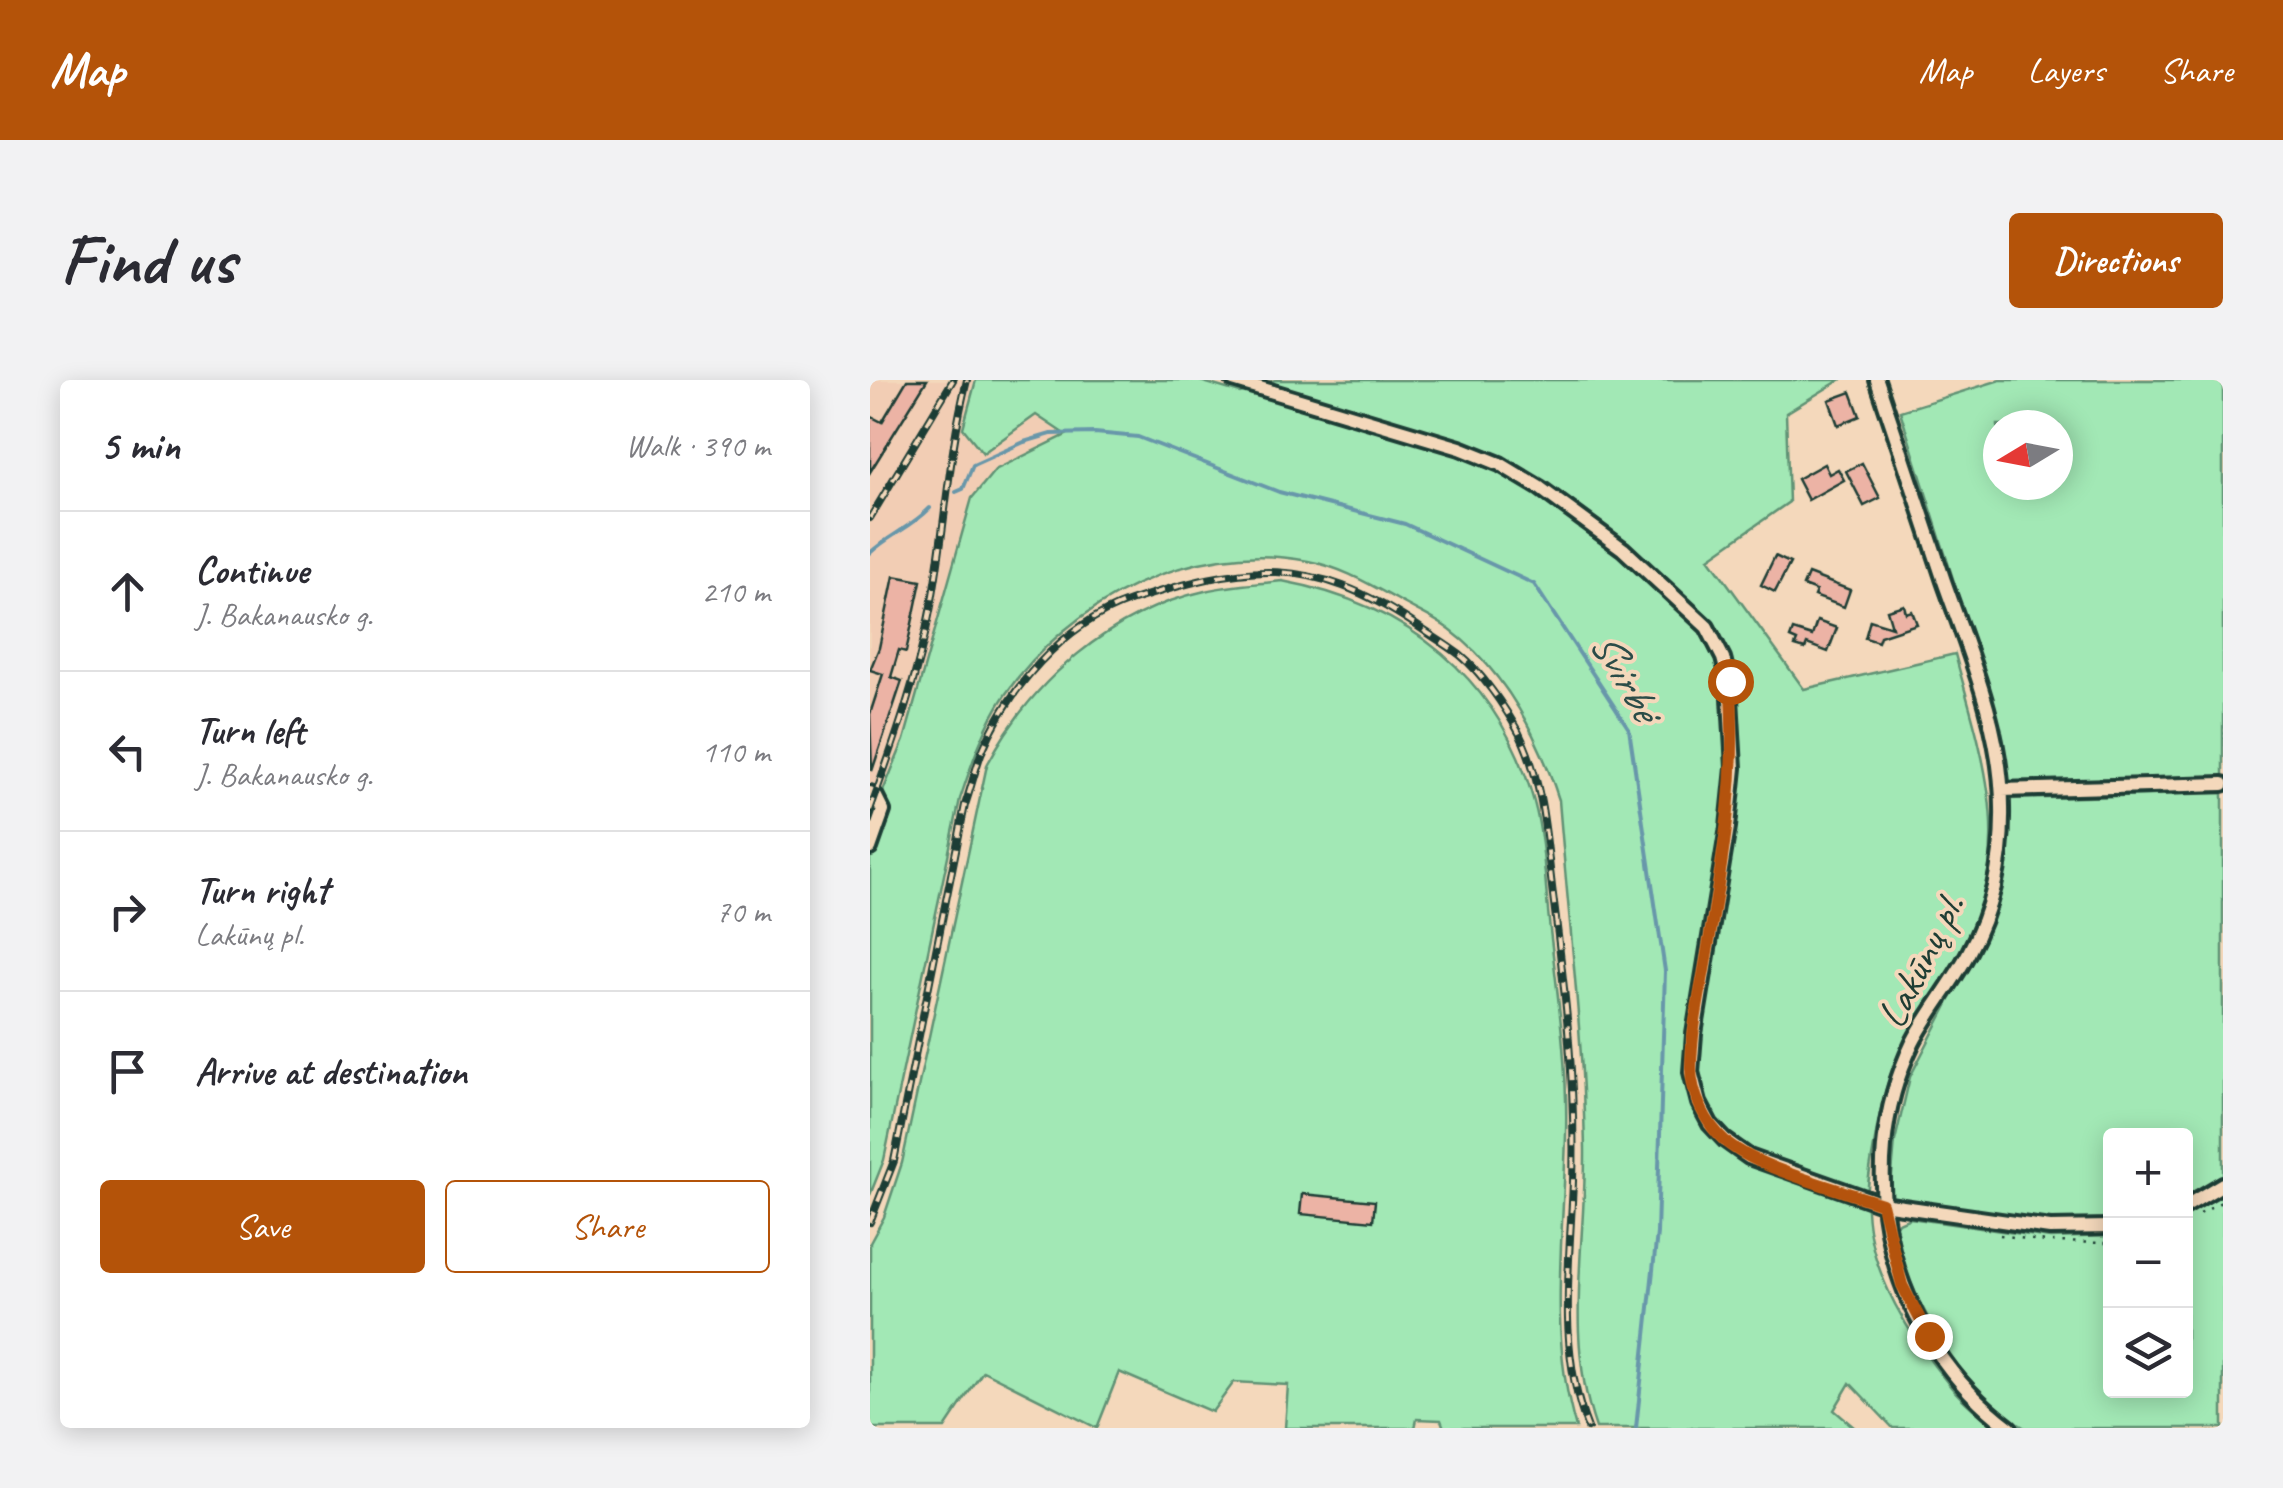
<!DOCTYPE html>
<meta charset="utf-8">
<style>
:root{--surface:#fff;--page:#f2f2f3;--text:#2b2b33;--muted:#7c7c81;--line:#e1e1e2;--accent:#b45309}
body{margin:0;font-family:Caveat,sans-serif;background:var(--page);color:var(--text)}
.controls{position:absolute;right:30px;bottom:30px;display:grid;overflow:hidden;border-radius:10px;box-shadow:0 5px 25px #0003}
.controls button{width:90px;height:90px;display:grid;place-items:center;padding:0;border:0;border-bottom:2px solid var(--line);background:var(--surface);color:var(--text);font:50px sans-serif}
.compass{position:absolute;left:1113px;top:30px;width:90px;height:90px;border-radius:50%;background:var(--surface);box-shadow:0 5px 25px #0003;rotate:260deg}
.stop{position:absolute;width:30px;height:30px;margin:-22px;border:8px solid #b45309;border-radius:50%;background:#fff}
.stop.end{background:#b45309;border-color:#fff;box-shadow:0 2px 10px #0008}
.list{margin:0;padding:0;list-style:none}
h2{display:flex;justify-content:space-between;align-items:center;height:130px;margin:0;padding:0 40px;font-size:42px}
h2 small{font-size:32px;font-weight:400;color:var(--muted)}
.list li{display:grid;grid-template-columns:65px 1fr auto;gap:30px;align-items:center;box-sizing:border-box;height:160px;padding:0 40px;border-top:2px solid var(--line)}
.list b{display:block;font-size:38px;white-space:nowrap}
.list p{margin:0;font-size:32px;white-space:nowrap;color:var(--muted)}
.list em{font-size:32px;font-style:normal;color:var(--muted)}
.actions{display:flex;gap:20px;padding:30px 40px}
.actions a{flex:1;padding:22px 0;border:2px solid var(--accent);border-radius:10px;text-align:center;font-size:35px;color:var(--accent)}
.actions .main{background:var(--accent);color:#fff}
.icon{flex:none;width:55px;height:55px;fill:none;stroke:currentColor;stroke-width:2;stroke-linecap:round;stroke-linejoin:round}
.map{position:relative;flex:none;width:1353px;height:1048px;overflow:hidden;border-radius:10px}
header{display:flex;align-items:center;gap:60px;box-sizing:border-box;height:140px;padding:0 50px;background:var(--accent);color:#fff}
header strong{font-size:48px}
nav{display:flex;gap:55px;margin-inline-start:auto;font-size:35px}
.intro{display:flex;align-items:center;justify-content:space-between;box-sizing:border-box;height:240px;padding:0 60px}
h1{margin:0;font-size:70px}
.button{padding:25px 45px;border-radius:10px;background:var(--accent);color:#fff;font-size:35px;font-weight:700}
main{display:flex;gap:60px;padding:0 60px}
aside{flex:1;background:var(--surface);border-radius:10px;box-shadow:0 5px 25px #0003}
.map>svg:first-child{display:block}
</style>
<header>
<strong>Map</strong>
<nav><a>Map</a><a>Layers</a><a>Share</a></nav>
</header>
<div class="intro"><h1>Find us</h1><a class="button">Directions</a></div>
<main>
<aside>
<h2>5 min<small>Walk · 390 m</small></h2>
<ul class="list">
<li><svg class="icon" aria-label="ahead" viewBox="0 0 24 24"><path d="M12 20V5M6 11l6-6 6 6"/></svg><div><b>Continue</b><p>J. Bakanausko g.</p></div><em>210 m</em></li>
<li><svg class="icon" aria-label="left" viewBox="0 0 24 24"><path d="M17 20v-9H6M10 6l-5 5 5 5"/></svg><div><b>Turn left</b><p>J. Bakanausko g.</p></div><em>110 m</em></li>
<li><svg class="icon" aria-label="right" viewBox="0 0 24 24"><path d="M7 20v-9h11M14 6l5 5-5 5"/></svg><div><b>Turn right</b><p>Lakūnų pl.</p></div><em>70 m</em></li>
<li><svg class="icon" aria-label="arrive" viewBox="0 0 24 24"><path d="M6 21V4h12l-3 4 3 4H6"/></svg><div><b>Arrive at destination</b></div></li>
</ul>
<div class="actions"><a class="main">Save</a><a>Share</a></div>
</aside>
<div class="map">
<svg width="1353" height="1048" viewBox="0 0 1353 1048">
<rect width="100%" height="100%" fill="#f4d8bb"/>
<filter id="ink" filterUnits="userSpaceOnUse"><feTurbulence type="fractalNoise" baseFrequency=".01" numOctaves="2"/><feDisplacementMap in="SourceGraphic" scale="20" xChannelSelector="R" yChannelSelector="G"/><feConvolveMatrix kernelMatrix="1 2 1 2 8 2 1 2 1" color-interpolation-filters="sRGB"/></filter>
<g filter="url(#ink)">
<path fill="#f2cdb4" d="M 0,0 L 106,0 L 93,48 L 166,35 L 197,55 L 125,90 L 102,118 L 34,360 L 0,443 Z"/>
<path fill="#a2e8b5" stroke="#609274" stroke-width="2.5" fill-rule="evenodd" d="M 106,0 L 327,0 L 370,13 L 405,0 L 970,0 L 916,33 L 919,122 L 839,178 L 934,309 L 1085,274 C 1106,353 1137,438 1112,520 C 1094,580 1051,625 1026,681 C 1016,703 1010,731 1006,754 C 1002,779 996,805 997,830 C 1000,894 1041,959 1081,1007 C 1093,1022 1111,1035 1125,1048 L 1023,1048 L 980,1003 L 964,1030 L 985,1048 L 726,1048 C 694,957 716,862 715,769 C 713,652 698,535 689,420 C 668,355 636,292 580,250 C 565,238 545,230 528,220 C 499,204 471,187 438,181 C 323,158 199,221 135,315 C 114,346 102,383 90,419 L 14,780 L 0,815 L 0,443 L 34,360 L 102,118 L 125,90 L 196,55 L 166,35 L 113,73 L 93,48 Z
M 1130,0 L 1353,0 L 1353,396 L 1138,405 L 1136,385 L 1096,240 L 1030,31 ZM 1128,45 L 1188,45 L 1188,105 L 1128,105 Z
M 412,201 C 537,224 630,298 664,422 C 675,462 675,509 680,550 C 688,618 698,686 696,754 C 694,850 678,955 706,1048 L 574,1048 L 571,1040 L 547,1039 L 545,1048 L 415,1048 L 418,1005 L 364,1002 L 342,1032 L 249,992 L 227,1048 L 113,991 L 75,1048 L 0,1048 L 0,863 L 14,837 L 32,783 L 117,385 C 161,301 241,232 335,211 C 360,205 387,204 412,201 Z
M 1353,413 L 1353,796 L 1316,818 L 1316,756 L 1240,756 L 1240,842 C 1167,847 1093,830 1020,818 L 1025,761 L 1040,697 L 1126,531 L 1140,453 L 1138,419 Z
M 1353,815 L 1353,1048 L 1155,1048 C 1090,1011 1039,916 1022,846 L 1040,838 L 1180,858 L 1240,856 L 1240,1011 L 1316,1011 L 1316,835 Z"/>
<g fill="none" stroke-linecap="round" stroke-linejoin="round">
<path stroke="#6897aa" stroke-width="4" d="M 86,112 L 93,109 L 103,85 L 154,62 L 181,54 L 225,53 L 268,57 L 409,112 L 535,144 L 664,204 L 759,349 L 795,591 L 787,853 L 766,1048
M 0,173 C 19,155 42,147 60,128"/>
</g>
<path fill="#ecb3a5" stroke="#1f3d34" stroke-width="2.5" d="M 37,0 L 57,0 L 0,92 L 0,36 L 12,42 Z
M 981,12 L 990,36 L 968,45 L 959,20 Z
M 992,83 L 1010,118 L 994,126 L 976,91 Z
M 954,84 L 959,94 L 968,89 L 974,100 L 938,120 L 927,99 Z
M 905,176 L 920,183 L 905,212 L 891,205 Z
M 938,194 L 980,210 L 974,227 L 944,216 L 946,211 L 933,206 Z
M 24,196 L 51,201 L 36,272 L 29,270 L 21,297 L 32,301 L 2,391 L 0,334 L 13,294 L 0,290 L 9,268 Z
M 1034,225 L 1036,233 L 1042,231 L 1047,244 L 1010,256 L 1008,262 L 995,258 L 1000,240 L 1022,247 L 1017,230 Z
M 947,241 L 967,248 L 958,272 L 937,264 L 935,269 L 925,266 L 927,261 L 920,258 L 923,250 L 942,256 Z
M 432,814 L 505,821 L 503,841 L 430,834 Z"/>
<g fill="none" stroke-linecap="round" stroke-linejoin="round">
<g stroke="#1f3d34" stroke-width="20">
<path id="minor" d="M 363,0 L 590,68 L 630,84 L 670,108 L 753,169 L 837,247 L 853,278 L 859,301 L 864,388 L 858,447 L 824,654 L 821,692 L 829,723 L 840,744 L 855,760 L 879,777 L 1012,824 L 1180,848 L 1240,847
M 1007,0 C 1029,67 1051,134 1074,201 C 1099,272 1132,350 1132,427 C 1133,477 1123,528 1099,572 C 1083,603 1059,631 1043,662 C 978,796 1021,959 1140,1048
M 1132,410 L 1353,404
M 0,413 L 5,415 L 13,431 L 0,468
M 1316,826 L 1353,804"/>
</g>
<path stroke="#1f3d34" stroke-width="2.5" stroke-dasharray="2.5 8" stroke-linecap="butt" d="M 1330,834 L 1353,821
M 1130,855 L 1176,862 L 1240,863"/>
<use href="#minor" stroke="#f4d8bb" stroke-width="12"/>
<g stroke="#1f3d34" stroke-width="8">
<path id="rail" d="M 0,138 L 83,0
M 0,430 C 24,363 48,296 61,226 C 75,151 78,75 97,0
M 0,842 L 24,781 L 95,425 C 101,408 105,390 111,374 C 137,310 193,244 260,221 C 376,183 440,174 546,245 C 560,255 576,264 590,275 C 612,293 635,327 649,353 C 674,403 676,460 683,515 C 695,610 706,704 703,801 C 700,881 687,971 718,1048"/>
</g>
<use href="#rail" stroke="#f4d8bb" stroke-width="4" stroke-dasharray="11" stroke-linecap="butt"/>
</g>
</g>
<g fill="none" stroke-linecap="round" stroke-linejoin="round" filter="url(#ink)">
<path stroke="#b45309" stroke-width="12" d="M 860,301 C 868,392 853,478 838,567 C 832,606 821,648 821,688 C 821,714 836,745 856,762 C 891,790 968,809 1012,824 L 1032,905 L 1059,956"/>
</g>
<g text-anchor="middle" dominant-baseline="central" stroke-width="8" stroke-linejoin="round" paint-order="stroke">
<g font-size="42" fill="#1f3d34" stroke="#f4d8bb">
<text transform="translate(1051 581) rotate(-63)">Lakūnų pl.</text>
</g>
<g font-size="45" font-style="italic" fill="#2b4c48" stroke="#f4d8bb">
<text transform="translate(755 295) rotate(60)">Svirbė</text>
</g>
</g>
</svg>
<div class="controls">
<button>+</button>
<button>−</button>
<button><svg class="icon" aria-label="layers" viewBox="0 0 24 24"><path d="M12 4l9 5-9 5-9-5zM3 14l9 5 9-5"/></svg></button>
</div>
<svg class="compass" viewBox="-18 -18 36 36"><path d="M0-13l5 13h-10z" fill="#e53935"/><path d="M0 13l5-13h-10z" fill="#7c7c81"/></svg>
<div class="stop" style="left:860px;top:301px"></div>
<div class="stop end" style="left:1059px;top:956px"></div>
</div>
</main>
